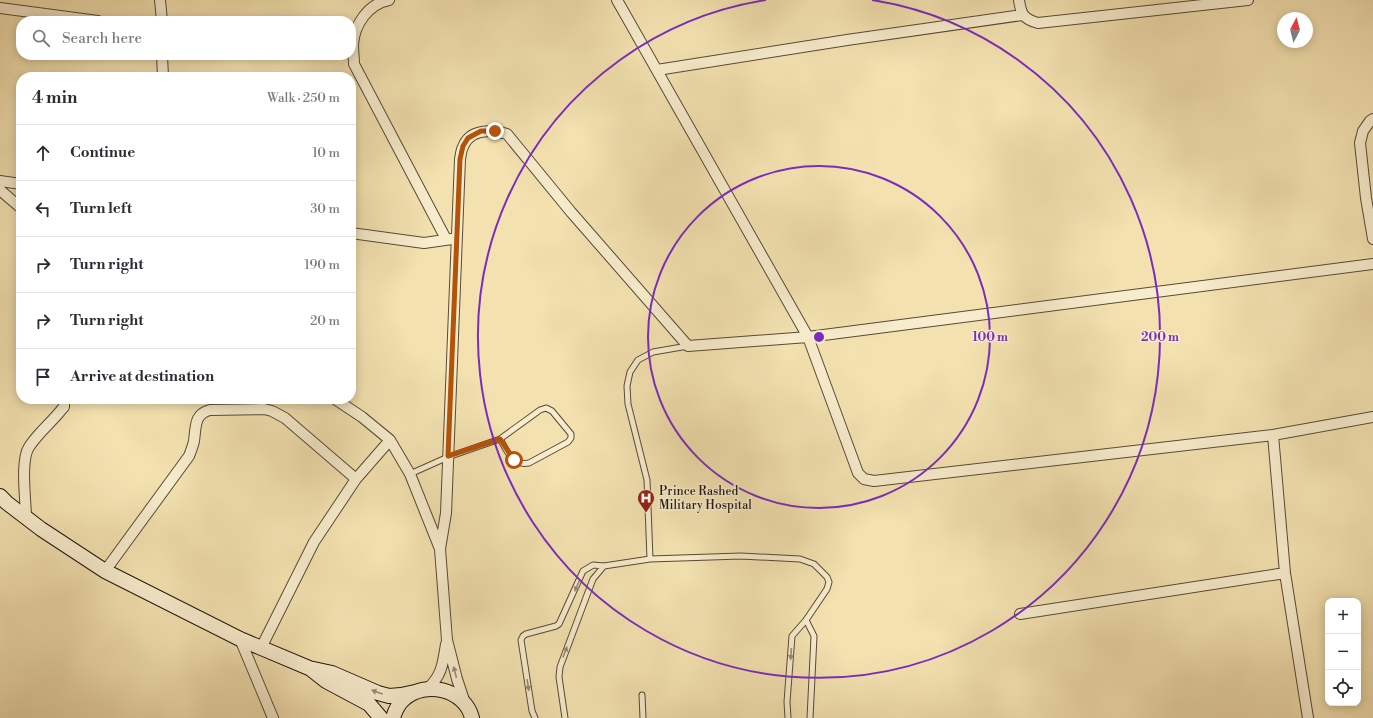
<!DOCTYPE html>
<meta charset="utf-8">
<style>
:root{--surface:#fff;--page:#f2f2f3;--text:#2b2b33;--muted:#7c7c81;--line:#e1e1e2}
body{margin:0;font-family:"Libre Bodoni",serif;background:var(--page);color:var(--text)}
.controls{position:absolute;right:12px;bottom:12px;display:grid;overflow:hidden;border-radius:8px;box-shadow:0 2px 10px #0003}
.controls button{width:36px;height:36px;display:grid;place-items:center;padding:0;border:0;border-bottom:1px solid var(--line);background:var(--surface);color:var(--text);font:20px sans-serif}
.compass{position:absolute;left:1277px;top:12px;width:36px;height:36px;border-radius:50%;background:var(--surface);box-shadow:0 2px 10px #0003;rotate:7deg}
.stop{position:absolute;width:12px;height:12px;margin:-9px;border:3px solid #b45309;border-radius:50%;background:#fff}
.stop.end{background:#b45309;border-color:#fff;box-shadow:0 1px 4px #0008}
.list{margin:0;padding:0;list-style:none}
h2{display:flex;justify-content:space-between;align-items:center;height:52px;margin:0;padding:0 16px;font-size:17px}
h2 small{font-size:13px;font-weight:400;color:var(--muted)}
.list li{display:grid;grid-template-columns:26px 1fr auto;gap:12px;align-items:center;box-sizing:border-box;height:56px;padding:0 16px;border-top:1px solid var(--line)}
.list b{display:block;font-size:15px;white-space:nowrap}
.list em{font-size:13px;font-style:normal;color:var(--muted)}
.icon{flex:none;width:22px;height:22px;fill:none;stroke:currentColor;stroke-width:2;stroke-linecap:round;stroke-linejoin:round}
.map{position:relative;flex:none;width:1373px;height:718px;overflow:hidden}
.search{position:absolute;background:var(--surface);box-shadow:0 2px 10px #0003;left:16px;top:16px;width:340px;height:44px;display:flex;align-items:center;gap:10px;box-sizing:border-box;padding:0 14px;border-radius:16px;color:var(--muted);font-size:15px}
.panel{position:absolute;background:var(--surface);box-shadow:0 2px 10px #0003;left:16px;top:72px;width:340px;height:332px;border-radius:16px}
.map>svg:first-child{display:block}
</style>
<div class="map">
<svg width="1373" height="718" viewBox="0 0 1373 718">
<rect width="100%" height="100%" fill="#f3e1b0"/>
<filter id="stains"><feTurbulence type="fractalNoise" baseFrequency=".005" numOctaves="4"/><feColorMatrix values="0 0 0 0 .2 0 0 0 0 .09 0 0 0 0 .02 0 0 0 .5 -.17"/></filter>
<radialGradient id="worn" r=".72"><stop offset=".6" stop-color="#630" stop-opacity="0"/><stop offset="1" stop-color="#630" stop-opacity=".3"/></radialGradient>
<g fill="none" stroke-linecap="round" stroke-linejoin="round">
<g stroke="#574a38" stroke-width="7">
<path id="lane" d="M 410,474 L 448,457 L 500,439 L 540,410 L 546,408 L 552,411 L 571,434 L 571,438 L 568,442 L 529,463 C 512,466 508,452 500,439
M 650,559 L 647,480 L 628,404 L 627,386 L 630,372 L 638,360 L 653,352 L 688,346
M 806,620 L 814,636 L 810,718
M 642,695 L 643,718
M 535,718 L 532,711 L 521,640 L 523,636 L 526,634 L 556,626 L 559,624 L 583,571 L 593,565 L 604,566 L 650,559 L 741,556 L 800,559 L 814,564 L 827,577 L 829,582 L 827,589 L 806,620 L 792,636 L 787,702 L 788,718
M 565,718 L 559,677 L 560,667 L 593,579 L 604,566"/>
</g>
<g stroke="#574a38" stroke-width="12">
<path id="street" d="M 160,0 L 162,21
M 389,0 C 368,4 354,25 353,45 C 353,51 354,58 354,64 L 446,239
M 617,0 L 808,337 L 858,473 L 864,479 L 874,481 L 1273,435 L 1373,417
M 1019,0 C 1021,15 1024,19 1038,23 L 1248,0
M 0,8 L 98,21
M 162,55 L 163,77
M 657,70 L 847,40 L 1022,15
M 1373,119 L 1370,121 L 1363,131 L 1360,143 L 1366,198 L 1373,239
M 0,181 L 21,184
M 0,190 L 21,208
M 351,233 L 424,243 L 452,239
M 335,399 L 362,417 L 390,440 L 410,474 L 440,549 L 447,640 L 457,679 L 465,703
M 1273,435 L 1285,573 L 1308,718
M 26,518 C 26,501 20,461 29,447 C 38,433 52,422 62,409 L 64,407 L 64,399
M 440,549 L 446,513 L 460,159 C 461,155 461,150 463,147 C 470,128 492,130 507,134 L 571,212 L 688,346 L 808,337 L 1373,264
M 105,571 L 189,456 C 191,451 193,446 194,441 C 196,427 194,414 210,410 L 264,409 L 272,411 L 285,418 L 356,479
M 1020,614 L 1285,573
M 240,639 L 273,718
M 261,648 L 314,542 L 356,479 L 390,440
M 427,689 C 442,676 443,663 446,644"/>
</g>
<g stroke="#231710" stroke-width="16">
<path id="secondary" d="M 0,496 L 7,503 L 41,529 L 105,571 L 240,639 L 309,668 L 332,673 L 378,693 L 389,696 L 401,695 L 415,692
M 312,670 L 326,681 L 369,704 L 381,718
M 393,718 C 395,711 398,704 404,699 C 425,680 465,689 472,718"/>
</g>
<use href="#lane" stroke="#f7eccc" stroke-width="5"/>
<use href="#street" stroke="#f7eccc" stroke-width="10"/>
<use href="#secondary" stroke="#f7eccc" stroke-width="14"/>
</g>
<defs><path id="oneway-solid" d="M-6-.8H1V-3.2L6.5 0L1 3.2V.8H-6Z"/></defs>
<g fill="#988c77">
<use href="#oneway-solid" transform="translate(577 586) rotate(113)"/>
<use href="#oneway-solid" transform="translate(565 652) rotate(-69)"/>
<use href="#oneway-solid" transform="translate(791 654) rotate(94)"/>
<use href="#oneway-solid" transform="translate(455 672) rotate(-104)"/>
<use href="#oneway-solid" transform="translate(528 685) rotate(81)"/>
<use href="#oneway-solid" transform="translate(377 692) rotate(-160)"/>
</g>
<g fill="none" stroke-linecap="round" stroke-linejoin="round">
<path stroke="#b45309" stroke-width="5" d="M 495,131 L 481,131 L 468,138 L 463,146 L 460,159 L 448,456 L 500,439 L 514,460"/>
</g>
<g fill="none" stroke="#7b2cbf" stroke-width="2">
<circle cx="819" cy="337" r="171"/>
<path d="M872 0A341 341 0 1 1 766 0"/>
</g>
<defs>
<g id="hospital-pin" transform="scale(0.9)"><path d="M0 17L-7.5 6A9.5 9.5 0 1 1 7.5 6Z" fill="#8f2418" stroke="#f7eccc"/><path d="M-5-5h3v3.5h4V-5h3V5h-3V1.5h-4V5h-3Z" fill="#fff"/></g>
</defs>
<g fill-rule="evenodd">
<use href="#hospital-pin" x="646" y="498"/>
</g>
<g text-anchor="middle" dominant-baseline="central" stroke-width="3" stroke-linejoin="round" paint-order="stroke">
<g font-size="12" fill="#231710" stroke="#f7eccc" text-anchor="start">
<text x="659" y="491">Prince Rashed<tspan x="659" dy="14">Military Hospital</tspan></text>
</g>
</g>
<circle cx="819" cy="337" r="6" fill="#7b2cbf" stroke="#f7eccc" stroke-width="2"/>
<g font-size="12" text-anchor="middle" font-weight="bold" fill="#7b2cbf" stroke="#f7eccc" stroke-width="3" stroke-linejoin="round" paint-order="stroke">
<text x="990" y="341">100 m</text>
<text x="1160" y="341">200 m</text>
</g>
<rect width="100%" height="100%" filter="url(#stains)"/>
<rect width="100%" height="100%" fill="url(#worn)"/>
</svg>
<div class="controls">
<button>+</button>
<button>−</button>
<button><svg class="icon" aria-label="locate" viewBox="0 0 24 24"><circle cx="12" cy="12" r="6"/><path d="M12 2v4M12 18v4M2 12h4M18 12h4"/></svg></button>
</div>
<svg class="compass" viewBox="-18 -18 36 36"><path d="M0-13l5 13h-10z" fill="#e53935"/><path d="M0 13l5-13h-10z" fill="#7c7c81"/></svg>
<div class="stop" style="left:514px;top:460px"></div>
<div class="stop end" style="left:495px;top:131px"></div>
<div class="search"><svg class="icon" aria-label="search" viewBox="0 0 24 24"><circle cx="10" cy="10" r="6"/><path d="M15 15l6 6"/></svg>Search here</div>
<section class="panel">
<h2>4 min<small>Walk · 250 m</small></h2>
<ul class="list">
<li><svg class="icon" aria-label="ahead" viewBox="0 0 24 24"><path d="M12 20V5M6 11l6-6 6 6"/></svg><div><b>Continue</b></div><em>10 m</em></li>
<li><svg class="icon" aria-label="left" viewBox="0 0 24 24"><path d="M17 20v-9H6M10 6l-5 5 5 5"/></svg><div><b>Turn left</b></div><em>30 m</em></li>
<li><svg class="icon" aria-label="right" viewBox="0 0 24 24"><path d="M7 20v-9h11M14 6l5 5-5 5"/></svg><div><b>Turn right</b></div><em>190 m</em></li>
<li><svg class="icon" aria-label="right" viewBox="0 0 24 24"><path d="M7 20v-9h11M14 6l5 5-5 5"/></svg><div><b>Turn right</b></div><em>20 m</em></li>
<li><svg class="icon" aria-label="arrive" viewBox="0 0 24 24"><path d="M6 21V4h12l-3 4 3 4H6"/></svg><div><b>Arrive at destination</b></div></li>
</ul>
</section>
</div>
